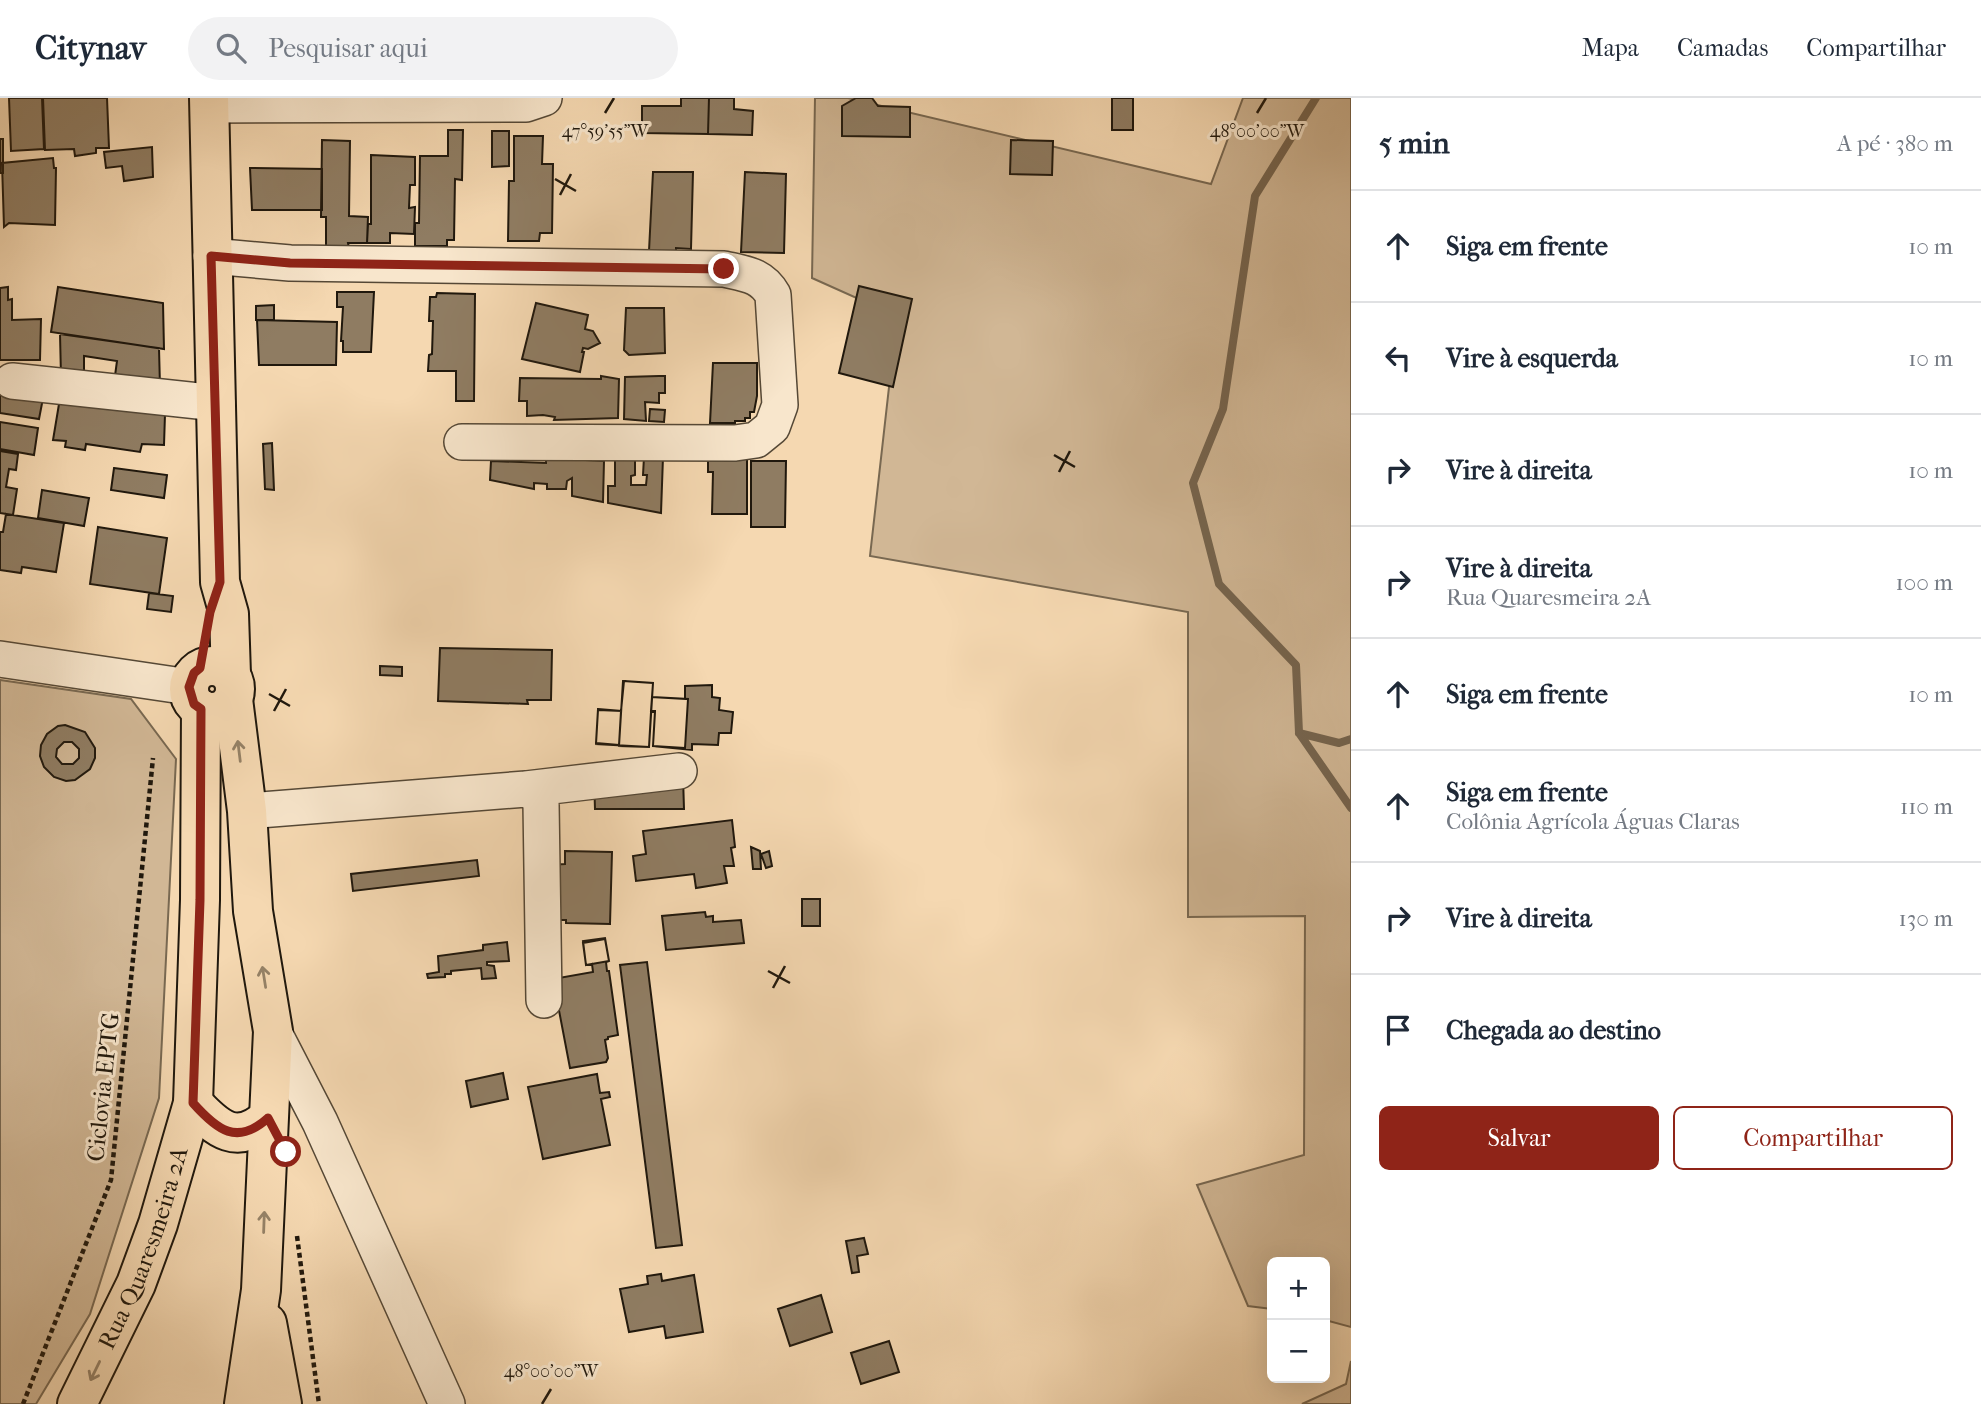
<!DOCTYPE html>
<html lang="pt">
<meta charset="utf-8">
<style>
:root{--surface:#fff;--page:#f2f2f3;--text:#1f2937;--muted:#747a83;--line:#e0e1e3;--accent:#8f2418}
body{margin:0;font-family:"IM FELL French Canon",serif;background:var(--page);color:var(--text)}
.controls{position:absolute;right:21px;bottom:21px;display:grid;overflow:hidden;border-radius:10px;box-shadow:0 7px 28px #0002}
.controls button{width:63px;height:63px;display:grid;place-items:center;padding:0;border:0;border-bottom:2px solid var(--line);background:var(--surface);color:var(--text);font:35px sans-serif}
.stop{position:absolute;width:21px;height:21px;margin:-16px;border:5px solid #8f2418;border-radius:50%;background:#fff}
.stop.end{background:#8f2418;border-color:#fff;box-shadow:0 2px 7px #0008}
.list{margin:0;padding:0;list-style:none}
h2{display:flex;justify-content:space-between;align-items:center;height:91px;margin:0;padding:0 28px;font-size:30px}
h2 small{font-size:23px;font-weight:400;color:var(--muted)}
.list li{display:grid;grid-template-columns:46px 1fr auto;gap:21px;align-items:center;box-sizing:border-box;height:112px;padding:0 28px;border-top:2px solid var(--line)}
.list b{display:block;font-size:26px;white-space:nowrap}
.list p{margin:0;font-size:23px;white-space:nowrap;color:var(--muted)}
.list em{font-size:23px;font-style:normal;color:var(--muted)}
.actions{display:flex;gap:14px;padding:21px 28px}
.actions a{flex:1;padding:16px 0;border:2px solid var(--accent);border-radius:10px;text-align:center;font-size:24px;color:var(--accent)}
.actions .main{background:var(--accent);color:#fff}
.icon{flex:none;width:38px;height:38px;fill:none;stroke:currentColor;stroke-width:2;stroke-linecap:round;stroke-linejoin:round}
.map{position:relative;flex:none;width:1351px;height:1306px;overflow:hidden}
header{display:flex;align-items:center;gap:42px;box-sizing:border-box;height:98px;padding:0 35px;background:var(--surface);border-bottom:2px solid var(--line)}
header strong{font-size:33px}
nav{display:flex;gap:38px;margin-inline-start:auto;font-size:24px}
.search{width:490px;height:63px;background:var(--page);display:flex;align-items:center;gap:18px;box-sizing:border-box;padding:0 24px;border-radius:38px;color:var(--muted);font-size:26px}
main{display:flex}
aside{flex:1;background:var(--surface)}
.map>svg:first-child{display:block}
</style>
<header>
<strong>Citynav</strong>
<div class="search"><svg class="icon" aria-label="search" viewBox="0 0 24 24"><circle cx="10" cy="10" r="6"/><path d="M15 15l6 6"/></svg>Pesquisar aqui</div>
<nav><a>Mapa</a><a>Camadas</a><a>Compartilhar</a></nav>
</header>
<main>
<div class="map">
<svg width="1351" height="1306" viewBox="0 0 1351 1306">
<rect width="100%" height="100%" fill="#f5d8b1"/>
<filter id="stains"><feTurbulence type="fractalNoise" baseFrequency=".00286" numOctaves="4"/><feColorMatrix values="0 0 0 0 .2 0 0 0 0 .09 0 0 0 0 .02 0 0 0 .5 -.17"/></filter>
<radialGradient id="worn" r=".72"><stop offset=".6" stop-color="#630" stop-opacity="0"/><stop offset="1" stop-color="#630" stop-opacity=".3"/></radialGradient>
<path fill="#d1b795" stroke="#786851" stroke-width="2" d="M 815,0 L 848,0 L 1211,86 L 1243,0 L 1351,0 L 1351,1229 L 1325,1222 L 1325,1164 L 1272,1164 L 1272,1211 L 1248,1208 L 1197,1087 L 1304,1057 L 1305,818 L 1188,819 L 1188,514 L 870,458 L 897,218 L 812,180 Z
M 0,582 L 131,601 L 176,661 L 159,1000 L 90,1216 L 36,1306 L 0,1306 Z
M 1351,1263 L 1351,1306 L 1302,1306 L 1346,1286 Z"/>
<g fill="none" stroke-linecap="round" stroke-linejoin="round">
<path stroke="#75644e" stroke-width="8" d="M 1316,0 L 1255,98 L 1223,311 L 1193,385 L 1219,486 L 1296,567 L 1299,635 L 1351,710
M 1299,635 L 1339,645 L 1351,641"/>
</g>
<path fill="#8f7c62" stroke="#20180d" stroke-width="2" fill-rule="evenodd" d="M 9,0 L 42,0 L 44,51 L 11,53 Z
M 43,0 L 107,0 L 109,50 L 96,50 L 96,55 L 75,58 L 74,51 L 45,52 Z
M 681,0 L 709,0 L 708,36 L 642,35 L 642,8 L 681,8 Z
M 709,0 L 734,0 L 734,11 L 753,13 L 752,37 L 708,36 Z
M 856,0 L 872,0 L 878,8 L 910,9 L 910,39 L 842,38 L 842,8 Z
M 1112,0 L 1133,0 L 1133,32 L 1112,32 Z
M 448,32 L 463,32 L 462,82 L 455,81 L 454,142 L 447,142 L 447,148 L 415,148 L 415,125 L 419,125 L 420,58 L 448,58 Z
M 492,33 L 509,33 L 509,68 L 492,69 Z
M 514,38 L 543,38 L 542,66 L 553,66 L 552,135 L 540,135 L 539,143 L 508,143 L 509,83 L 514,83 Z
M 0,41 L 3,41 L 3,75 L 0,75 Z
M 322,42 L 350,43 L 349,118 L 368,119 L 367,145 L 348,145 L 349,150 L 326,150 L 326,119 L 321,119 Z
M 1011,42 L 1053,43 L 1052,77 L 1010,76 Z
M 152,49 L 153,79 L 124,83 L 122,68 L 106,70 L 104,54 Z
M 371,57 L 415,59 L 415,87 L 410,87 L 409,110 L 415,109 L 414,136 L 390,135 L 390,145 L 367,145 L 368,126 L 371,126 Z
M 53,60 L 54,70 L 56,70 L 55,127 L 9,125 L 4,129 L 2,65 Z
M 250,70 L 322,71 L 322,112 L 252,112 Z
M 653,74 L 693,74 L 691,151 L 676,150 L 676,154 L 649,153 Z
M 745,74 L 786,76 L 784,155 L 741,154 Z
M 859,188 L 912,201 L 893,289 L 839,275 Z
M 8,189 L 8,202 L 12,201 L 12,222 L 41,221 L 40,262 L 0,262 L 0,190 Z
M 58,189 L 163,205 L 164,251 L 51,234 Z
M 337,194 L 374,194 L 371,254 L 343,254 L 343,243 L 341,243 L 343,209 L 337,209 Z
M 437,195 L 475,196 L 474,303 L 456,303 L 456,273 L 428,273 L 429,257 L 432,256 L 433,223 L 429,223 L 430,199 L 436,199 Z
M 536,205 L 588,217 L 585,231 L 593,233 L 600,245 L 588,251 L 583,250 L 582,254 L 584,254 L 580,274 L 522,261 Z
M 274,207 L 274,222 L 256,222 L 256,208 Z
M 626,210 L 664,210 L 665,255 L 629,257 L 624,252 Z
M 257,222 L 337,224 L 336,267 L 259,267 Z
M 60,236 L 159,250 L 160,289 L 114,285 L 117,263 L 84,258 L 84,282 L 61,279 Z
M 713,265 L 757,265 L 757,298 L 754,314 L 750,314 L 750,320 L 745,320 L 745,323 L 735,323 L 735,325 L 710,325 Z
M 601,278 L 619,281 L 618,320 L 554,322 L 555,319 L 543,317 L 527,318 L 527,303 L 519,303 L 520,280 L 601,281 Z
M 659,278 L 665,278 L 665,295 L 659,295 L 659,305 L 645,304 L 646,323 L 624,321 L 625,279 Z
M 0,288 L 44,295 L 39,321 L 0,315 Z
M 60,300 L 165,316 L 164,347 L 142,346 L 140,354 L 86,346 L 85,352 L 65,349 L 66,343 L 53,342 Z
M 650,311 L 665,312 L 664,324 L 649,323 Z
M 0,324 L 38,330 L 34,357 L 0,351 Z
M 272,345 L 274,392 L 265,391 L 263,346 Z
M 0,353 L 18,356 L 16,372 L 9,371 L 6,389 L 17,391 L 13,417 L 0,415 Z
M 546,357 L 586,358 L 586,362 L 604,363 L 603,404 L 572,398 L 572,380 L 567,383 L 566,391 L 547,391 L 547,386 L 534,385 L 534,391 L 490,382 L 491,363 L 546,365 Z
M 635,359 L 635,377 L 631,378 L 631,387 L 646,387 L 647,377 L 643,377 L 644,359 L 663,359 L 661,415 L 608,405 L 608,388 L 615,388 L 615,360 Z
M 708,359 L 747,360 L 747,416 L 712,416 L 713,374 L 708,374 Z
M 751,363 L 786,363 L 785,429 L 751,429 Z
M 114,370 L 167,377 L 164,400 L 111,392 Z
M 42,392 L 89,400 L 84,428 L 38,420 Z
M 6,416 L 64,425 L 56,474 L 22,469 L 21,475 L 0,472 L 0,434 L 3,434 Z
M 98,429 L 167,440 L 159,496 L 90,486 Z
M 149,495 L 173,498 L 171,514 L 147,511 Z
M 440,550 L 552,552 L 551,602 L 527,602 L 528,606 L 438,603 Z
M 380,568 L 402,569 L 402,578 L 380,577 Z
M 623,583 L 653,585 L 649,649 L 619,648 Z
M 624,583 L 653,585 L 652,599 L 685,601 L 685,588 L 712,587 L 712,599 L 720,600 L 719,612 L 733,614 L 731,635 L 719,635 L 718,647 L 692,646 L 692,652 L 653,648 L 655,614 L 651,614 L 649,649 L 596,646 L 598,612 L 621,613 Z
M 652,599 L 688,601 L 685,650 L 653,648 L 655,613 L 651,613 Z
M 598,611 L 621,613 L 619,647 L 596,645 Z
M 65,627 L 85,634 L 95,650 L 95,660 L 90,671 L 75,682 L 66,683 L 54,679 L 44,669 L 40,658 L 41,647 L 47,636 L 58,628 ZM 64,644 L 72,644 L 79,651 L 79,660 L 73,666 L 62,666 L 56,659 L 57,651 Z
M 683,679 L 684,711 L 595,711 L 594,680 Z
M 732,722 L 735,749 L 731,750 L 734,768 L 724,768 L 727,785 L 696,790 L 694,776 L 636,783 L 633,758 L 646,756 L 643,733 Z
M 751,749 L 760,753 L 761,771 L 753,771 Z
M 565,753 L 612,754 L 610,826 L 566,825 L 566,822 L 546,822 L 546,767 L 565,766 Z
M 769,753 L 772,768 L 766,770 L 761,756 Z
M 477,762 L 479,778 L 353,793 L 351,776 Z
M 802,801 L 820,801 L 820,828 L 802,828 Z
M 705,814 L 706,819 L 713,818 L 713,824 L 741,822 L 744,845 L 666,852 L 662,818 Z
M 605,840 L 609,863 L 586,867 L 583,843 Z
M 605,841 L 609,863 L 606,864 L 607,873 L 609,873 L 618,937 L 608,939 L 608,941 L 605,942 L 608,960 L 606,964 L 570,970 L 553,881 L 593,874 L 592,866 L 586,867 L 583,845 Z
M 507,844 L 509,863 L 487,864 L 487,867 L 494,868 L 496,880 L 482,881 L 481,870 L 451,873 L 451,876 L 445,876 L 445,879 L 428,880 L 427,876 L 439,874 L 438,858 L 483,852 L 483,847 Z
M 647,864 L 682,1147 L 656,1150 L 620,867 Z
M 503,975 L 508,1001 L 471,1009 L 466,983 Z
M 597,976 L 600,995 L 609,994 L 610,999 L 601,1001 L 610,1047 L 543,1061 L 528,989 Z
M 864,1140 L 868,1156 L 857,1158 L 859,1174 L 852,1175 L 846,1143 Z
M 661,1176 L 662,1183 L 694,1177 L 703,1234 L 666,1240 L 664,1228 L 629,1234 L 620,1191 L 648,1186 L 647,1178 Z
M 821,1197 L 832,1234 L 790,1248 L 778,1211 Z
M 889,1243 L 899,1274 L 861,1286 L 851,1255 Z"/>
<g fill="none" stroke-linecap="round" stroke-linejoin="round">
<g stroke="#554836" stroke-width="38">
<path id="minor" d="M 209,7 L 526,6 L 544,0
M 211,158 L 290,165 L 724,171 C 746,176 762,177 773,197 L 780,307 L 772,329 L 756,342 L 735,345 L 462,344
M 12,283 L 217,305
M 0,561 L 189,589
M 526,691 L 679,673
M 247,713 L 526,691 L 536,696 L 541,705 L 544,902
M 273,933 L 320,1024 L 447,1306"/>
</g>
<g stroke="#20180d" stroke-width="42">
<g id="major">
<path d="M 209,0 L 220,484 L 229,516 L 231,577"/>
<circle cx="212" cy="591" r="23"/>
<path d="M 233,601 L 247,713 L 253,813 L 273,933 L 261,1192 L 244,1306"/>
<path d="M 193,1005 C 218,1032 237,1048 268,1020"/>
<path d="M 267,1225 L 282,1306"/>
<path id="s1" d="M 77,1306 L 136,1186 L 158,1126 L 193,1005 L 200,802 L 201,611"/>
</g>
</g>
<path stroke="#20180d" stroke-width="4.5" stroke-dasharray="5 3.5" stroke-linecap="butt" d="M 297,1138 L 319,1306
M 23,1306 L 111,1082 L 153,660"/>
<use href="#minor" stroke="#f8e6cc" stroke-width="35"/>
<use href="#major" stroke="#f5d8b1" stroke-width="38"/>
</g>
<defs><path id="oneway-shaft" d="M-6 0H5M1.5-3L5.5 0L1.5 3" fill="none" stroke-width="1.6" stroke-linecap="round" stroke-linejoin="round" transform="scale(1.75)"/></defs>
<g stroke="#958267">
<use href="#oneway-shaft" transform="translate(239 653) rotate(-97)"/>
<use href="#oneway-shaft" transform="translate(264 879) rotate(-99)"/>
<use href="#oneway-shaft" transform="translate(264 1124) rotate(-88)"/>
<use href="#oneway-shaft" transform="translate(95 1273) rotate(116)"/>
</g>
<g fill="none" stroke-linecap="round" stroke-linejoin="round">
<path stroke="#8f2418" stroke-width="9" d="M 286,1054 L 268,1020 C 237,1048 217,1032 193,1005 L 200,802 L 201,611 L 194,606 L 189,589 L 194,575 L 200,570 L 210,514 L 220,484 L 211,158 L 290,165 L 724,171"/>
</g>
<path fill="none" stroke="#20180d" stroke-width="2.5" d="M 605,15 L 614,0M 1257,15 L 1266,0M 555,81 L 576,93M 560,97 L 571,76M 1054,357 L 1075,369M 1059,374 L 1070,353M 269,596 L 290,608M 274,613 L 286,591M 768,873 L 790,885M 773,890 L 785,868M 542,1306 L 551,1291"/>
<g text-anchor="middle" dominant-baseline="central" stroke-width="6" stroke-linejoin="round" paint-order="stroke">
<g font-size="24" fill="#20180d" stroke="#f8e6cc">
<text transform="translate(103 989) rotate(-84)">Ciclovia EPTG</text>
<text stroke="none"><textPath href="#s1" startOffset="170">Rua Quaresmeira 2A</textPath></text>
</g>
</g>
<g font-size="18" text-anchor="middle" fill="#20180d" stroke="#f8e6cc" stroke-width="6" stroke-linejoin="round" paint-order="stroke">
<text x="605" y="39">47°59'55"W</text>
<text x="1257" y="39">48°00'00"W</text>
<text x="551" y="1279">48°00'00"W</text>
</g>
<rect width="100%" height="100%" filter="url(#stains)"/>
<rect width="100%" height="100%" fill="url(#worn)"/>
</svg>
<div class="controls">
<button>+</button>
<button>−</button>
</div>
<div class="stop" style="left:286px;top:1054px"></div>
<div class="stop end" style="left:724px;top:171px"></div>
</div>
<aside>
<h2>5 min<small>A pé · 380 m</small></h2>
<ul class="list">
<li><svg class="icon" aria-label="ahead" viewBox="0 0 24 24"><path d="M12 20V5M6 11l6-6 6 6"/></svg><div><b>Siga em frente</b></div><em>10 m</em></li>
<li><svg class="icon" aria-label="left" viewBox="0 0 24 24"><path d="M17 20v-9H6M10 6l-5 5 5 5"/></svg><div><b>Vire à esquerda</b></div><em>10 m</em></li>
<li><svg class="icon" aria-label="right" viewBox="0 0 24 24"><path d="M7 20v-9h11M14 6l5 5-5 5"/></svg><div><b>Vire à direita</b></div><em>10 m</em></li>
<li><svg class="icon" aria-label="right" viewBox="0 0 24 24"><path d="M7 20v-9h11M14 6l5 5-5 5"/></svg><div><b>Vire à direita</b><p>Rua Quaresmeira 2A</p></div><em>100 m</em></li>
<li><svg class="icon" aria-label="ahead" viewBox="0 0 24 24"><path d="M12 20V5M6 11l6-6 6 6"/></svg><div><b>Siga em frente</b></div><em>10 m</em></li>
<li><svg class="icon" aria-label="ahead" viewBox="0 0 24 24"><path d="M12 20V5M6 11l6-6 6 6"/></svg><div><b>Siga em frente</b><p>Colônia Agrícola Águas Claras</p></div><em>110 m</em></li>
<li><svg class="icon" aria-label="right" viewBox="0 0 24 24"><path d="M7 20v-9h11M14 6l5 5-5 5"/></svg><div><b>Vire à direita</b></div><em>130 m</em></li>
<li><svg class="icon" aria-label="arrive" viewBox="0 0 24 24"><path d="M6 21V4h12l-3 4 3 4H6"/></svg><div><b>Chegada ao destino</b></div></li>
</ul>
<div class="actions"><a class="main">Salvar</a><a>Compartilhar</a></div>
</aside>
</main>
